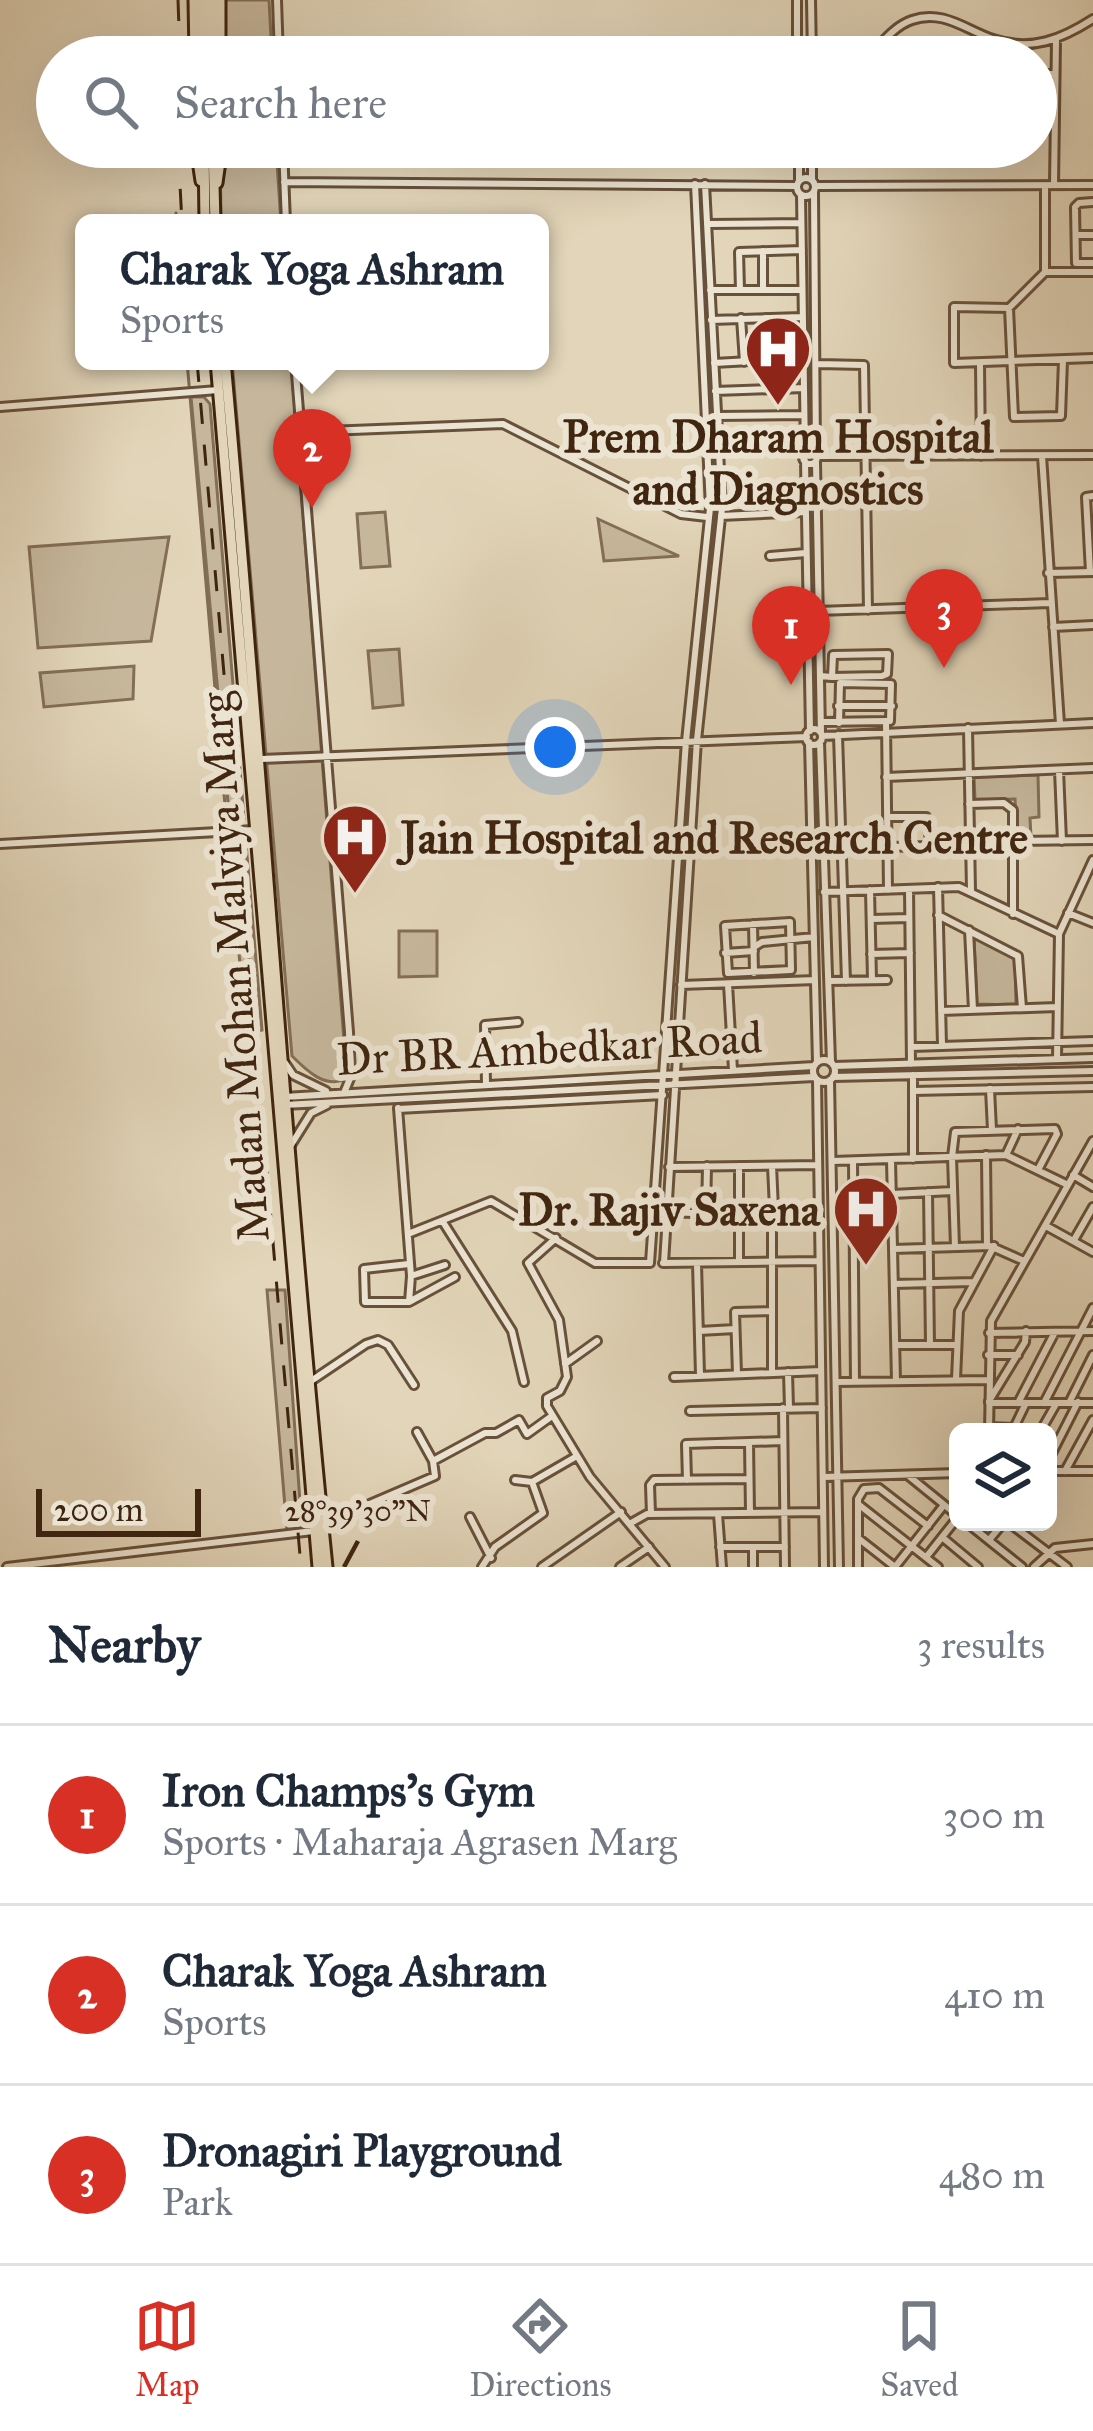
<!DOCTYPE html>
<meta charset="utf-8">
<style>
:root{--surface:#fff;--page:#f6f6f7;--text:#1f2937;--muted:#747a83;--line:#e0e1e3;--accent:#d93025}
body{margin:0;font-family:"IM FELL Great Primer",serif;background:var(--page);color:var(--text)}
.controls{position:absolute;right:36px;bottom:36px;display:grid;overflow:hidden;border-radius:18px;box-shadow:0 12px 48px #0002}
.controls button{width:108px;height:108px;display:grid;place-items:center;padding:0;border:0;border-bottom:3px solid var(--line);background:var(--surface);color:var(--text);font:60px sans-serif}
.scale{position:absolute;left:36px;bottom:30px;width:165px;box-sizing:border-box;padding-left:12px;border:6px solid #402510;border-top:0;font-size:33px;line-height:42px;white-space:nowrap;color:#402510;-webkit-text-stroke:9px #ece4d2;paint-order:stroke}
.you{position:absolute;left:555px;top:747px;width:42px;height:42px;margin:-30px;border:9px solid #fff;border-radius:50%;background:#1a73e8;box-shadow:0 0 0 18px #1a73e833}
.badge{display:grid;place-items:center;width:78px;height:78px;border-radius:50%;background:var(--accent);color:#fff;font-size:39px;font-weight:700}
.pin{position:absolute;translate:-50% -99px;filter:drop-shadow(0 3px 6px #0008)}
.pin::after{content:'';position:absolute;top:63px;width:42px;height:36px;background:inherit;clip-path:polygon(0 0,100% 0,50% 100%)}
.popup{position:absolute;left:75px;top:214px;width:474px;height:156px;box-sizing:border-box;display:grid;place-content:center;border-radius:18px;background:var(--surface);filter:drop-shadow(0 3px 9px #0005);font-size:39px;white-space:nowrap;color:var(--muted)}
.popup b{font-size:45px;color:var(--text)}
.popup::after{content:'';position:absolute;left:50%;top:100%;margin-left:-24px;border:24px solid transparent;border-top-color:var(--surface)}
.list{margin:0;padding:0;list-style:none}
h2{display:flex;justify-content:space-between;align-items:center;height:156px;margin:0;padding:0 48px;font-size:51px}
h2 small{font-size:39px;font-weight:400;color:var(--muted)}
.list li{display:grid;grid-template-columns:78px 1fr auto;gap:36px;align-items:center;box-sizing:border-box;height:180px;padding:0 48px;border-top:3px solid var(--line)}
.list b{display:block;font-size:45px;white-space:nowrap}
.list p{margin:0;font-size:39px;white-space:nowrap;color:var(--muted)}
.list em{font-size:39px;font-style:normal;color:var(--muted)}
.icon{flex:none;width:66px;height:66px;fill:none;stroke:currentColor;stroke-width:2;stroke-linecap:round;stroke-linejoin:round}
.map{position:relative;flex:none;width:1093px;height:1567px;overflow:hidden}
.search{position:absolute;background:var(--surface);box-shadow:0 12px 48px #0002;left:36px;right:36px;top:36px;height:132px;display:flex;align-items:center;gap:30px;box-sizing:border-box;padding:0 42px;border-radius:66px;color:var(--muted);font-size:45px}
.sheet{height:696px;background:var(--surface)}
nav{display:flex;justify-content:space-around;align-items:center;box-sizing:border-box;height:168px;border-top:3px solid var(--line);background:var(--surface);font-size:33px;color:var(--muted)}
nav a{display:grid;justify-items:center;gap:6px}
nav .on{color:var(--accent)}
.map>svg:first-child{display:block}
</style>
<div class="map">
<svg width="1093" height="1567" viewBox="0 0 1093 1567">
<rect width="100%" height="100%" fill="#e2d5b9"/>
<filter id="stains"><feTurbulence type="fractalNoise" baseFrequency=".00167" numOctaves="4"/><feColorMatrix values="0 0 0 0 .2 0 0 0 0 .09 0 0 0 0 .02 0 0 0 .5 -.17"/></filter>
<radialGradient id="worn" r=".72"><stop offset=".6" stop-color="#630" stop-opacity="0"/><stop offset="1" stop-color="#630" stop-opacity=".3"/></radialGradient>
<path fill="#c6b79c" stroke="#836e56" stroke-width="3" d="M 216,0 L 269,0 L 272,57 L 218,57 Z
M 220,147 L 276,147 L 281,223 L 221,223 Z
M 232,361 L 291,361 L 347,1079 C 325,1089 307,1071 292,1056 Z
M 191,397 L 204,397 L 210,404 L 244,819 L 230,825 Z
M 385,512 L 390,566 L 361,568 L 357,514 Z
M 598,519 L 679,556 L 604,561 Z
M 169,537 L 151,641 L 38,648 L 29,547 Z
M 399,649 L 403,705 L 373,708 L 368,651 Z
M 134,666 L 133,699 L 44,707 L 40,673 Z
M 1038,775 L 1039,817 L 1030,818 L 1031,837 L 1017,837 L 1015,799 L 975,800 L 974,777 Z
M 229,840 L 246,844 L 262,1030 L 246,1033 Z
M 399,931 L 437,931 L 437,976 L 399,977 Z
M 974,938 L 1015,957 L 1016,1005 L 977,1004 Z
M 267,1290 L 285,1290 L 302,1530 L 287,1531 Z"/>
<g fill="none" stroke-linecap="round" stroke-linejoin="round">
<path stroke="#806b53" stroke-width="3" d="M 176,213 L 176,223
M 187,361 L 229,852"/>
<g stroke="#68513a" stroke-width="12">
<path id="minor" d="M 277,0 L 279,57
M 797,0 L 797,57
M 811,0 L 812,57
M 868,57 C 881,44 894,26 912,20 C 943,9 966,30 993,39 C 1031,52 1062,39 1093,19
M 1036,74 L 1055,74
M 1036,108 L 1055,108
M 283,147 L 286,223
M 799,147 L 799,180
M797 187a9 9 0 1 1 18 0a9 9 0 1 1-18 0Z
M 812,179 L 812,147
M 284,182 L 797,186
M 1054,185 L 1056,40
M 815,186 L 1093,185
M 1045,186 L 1045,272
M 814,192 L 816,453
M 801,195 L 805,453
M 1093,202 L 1079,203 L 1075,207 L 1076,263 L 1093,263
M 707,224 L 801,223
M 1076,235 L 1093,235
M 1093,272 L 1045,272 L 1009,308 L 954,307 L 954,363 L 1093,358
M 710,290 L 802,290
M 740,290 L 739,252 L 802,250
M 763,290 L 763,251
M 1009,308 L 1014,417 L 1061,416 L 1063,360
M 741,318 L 744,362
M 711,320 L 802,317
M 295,361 L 349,1032 L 351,1076 L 344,1093
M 765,362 L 766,318
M 714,363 L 804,358
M 980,363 L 981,456
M 818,364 L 864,365 L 868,610
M 715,391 L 804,388
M 0,407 L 218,390
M 717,416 L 803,415
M 302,432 L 503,424 L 681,514 L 707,517
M803 457a7 7 0 1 1 14 0a7 7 0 1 1-14 0Z
M 817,456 L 1093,455
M 1042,456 L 1060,724
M 805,461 L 810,731
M 816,462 L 821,733
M 721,516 L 805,512
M 770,556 L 806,553
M 1090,572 L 1086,497 L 1093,496
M 1048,573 L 1093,572
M 818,611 L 1049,603
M 1053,627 L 1093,625
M 820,676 L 832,677 L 882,676 L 887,674 L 888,654 L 833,655 L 832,677
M 838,706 L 892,706
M 886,721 L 888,890
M 821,722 L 886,721 L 890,721 L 891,684 L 840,683 L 839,723
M 968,728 L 971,891
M806 737a8 8 0 1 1 16 0a8 8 0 1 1-16 0Z
M 838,735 L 846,981
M 822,736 L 1093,723
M 809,742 L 817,1062
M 820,742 L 831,1062
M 261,759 L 807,737
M 1059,770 L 1062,841
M 886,777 L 1093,768
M 969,804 L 1004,803 L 1013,810 L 1013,914
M 887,817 L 926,817 L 931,845
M 1014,841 L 1093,840
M 0,844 L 254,830
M 887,847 L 970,845
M 938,887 L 942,1045
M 909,889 L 911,1064
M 870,890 L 872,980
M 824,892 L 959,887 L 1059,934
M 1068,913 L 1093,923
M 938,915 L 1018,956 L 1022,1008
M 871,919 L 909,918
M 790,922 L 791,970 L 728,973 L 725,926 Z
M 753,924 L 754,973
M 969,930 L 973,1010
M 754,947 L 762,942 L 814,937
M 725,953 L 754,951
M 871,954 L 910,953
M 829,981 L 887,980
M 728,984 L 733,1070
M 681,985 L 815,980
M 941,1011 L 1057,1007
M 911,1047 L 1093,1041
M 1057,1059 L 1059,934 L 1093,860
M813 1071a11 11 0 1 1 22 0a11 11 0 1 1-22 0Z
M 285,1063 L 293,1075 L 326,1091
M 834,1066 L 1093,1058
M 913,1075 L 913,1159
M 833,1077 L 1093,1071
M 817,1080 L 824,1567
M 830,1080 L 839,1567
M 486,1085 L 485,1025 L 518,1022
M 990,1089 L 992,1130
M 913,1091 L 1093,1087
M 284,1097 L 814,1066
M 284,1105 L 814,1077
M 398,1108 L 411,1276 L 409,1302
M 398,1109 L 663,1095
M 291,1145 L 311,1113 L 327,1105
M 986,1155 L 987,1246
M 1006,1155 L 1018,1129
M 891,1160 L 896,1381
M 833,1161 L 1006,1155 L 1068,1185
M 853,1161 L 855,1381
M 669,1167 L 818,1165
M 1073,1175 L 1093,1187
M 928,1192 L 930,1345
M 892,1194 L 953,1191
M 667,1212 L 768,1216 L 772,1220 L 772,1372
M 706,1214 L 707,1166
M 770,1218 L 774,1209 L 772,1166
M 443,1222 L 512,1331 L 524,1382
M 1046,1226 L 1093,1252
M 408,1234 L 491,1201 L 595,1263 L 650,1263
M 556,1238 L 528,1263 L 559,1320 L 567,1377 L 560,1391 L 547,1398 L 547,1406 L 590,1477 L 665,1567
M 1074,1240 L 1093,1207
M 955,1247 L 952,1157 L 955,1132 L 1055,1129 L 1057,1134 L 1039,1168
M 893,1249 L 990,1246 L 1024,1261
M 739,1262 L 739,1166
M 650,1263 L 686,741 L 710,508 L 695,184
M 663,1263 L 818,1261
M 664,1263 L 697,740 L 722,508 L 705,184
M 697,1263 L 700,1375
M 409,1264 L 364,1269 L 365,1302 L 409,1302 L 455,1277
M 411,1276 L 445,1265
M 894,1284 L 973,1282
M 699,1331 L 735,1329
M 989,1333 L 1093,1331
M 896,1345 L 956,1345
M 988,1355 L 1018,1355
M 565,1364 L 597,1341
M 788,1372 L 789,1408
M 737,1374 L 735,1312 L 771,1311
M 674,1377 L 820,1371
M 956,1379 L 959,1311 L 994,1246
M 311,1381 L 366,1344 L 378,1340 L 388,1345 L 414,1385
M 836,1382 L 988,1380
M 989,1401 L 1025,1342 L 1026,1331
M 989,1403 L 1093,1403
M 1018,1403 L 1055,1332
M 1044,1403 L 1093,1308
M 1069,1403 L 1093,1355
M 783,1408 L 785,1567
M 690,1411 L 822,1408
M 989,1427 L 1014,1428
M 989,1432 L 991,1321 L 1093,1141
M 1012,1432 L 1026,1403
M 1040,1432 L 1056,1404
M 749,1442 L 750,1513
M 433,1461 L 485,1433 L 496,1433 L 519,1420 L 527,1434 L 552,1416
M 1048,1461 L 1078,1402
M 1048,1471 L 1093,1471
M 1065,1471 L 1093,1420
M 824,1477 L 958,1473
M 910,1477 L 958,1516
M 515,1480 L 532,1482 L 577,1456
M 687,1480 L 686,1444 L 783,1441
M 956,1483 L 958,1484
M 858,1504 L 938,1567
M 651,1514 L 650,1485 L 654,1480 L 749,1479
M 718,1514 L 722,1567
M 470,1517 L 491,1558
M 966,1522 L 1022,1567
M 1008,1522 L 1067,1567
M 631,1523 L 647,1514 L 823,1512
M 323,1524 L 435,1476 L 433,1461 L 417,1432
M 942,1537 L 978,1567
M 858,1538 L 895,1567
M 989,1540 L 1004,1522
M 720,1547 L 785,1547
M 753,1547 L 753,1567
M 927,1556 L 958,1517
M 7,1567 L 313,1531
M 482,1567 L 495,1547 L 543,1513 L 532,1482
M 542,1567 L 621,1512
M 620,1567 L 649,1547
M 858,1567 L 858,1499 L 864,1489 L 879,1488 L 928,1526
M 895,1567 L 944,1505
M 1034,1567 L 1055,1548 L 1093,1544"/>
</g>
<g stroke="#402510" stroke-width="15">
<path id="major" d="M 194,0 L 195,57
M 202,0 L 203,57
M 211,0 L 212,57
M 220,0 L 220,57
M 196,147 L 201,181
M 204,147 L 205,223
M 213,147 L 215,223
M 217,183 L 222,147
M 216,361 L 318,1567
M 225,361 C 262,763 286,1166 327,1567"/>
</g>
<use href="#minor" stroke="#ece4d2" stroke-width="6"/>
<use href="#major" stroke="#e2d5b9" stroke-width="9"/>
<path stroke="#402510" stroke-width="3" stroke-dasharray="21 21" stroke-linecap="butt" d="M 178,0 L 180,57
M 178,147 L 182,223
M 197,361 L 301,1567"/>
</g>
<path fill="none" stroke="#402510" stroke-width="4.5" d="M 344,1567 L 358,1541"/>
<defs>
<g id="hospital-pin" transform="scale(3.45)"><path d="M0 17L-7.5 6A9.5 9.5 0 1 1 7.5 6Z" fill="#8f2418" stroke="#ece4d2"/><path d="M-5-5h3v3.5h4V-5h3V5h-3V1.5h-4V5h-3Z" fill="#fff"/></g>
</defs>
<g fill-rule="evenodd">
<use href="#hospital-pin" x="778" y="349"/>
<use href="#hospital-pin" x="355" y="837"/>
<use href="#hospital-pin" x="866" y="1209"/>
</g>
<g text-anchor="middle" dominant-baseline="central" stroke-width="12" stroke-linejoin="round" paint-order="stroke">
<g font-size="45" font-weight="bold" fill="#402510" stroke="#ece4d2">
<text x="778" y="436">Prem Dharam Hospital<tspan x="778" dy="52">and Diagnostics</tspan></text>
<text x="401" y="837" text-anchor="start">Jain Hospital and Research Centre</text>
<text x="820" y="1209" text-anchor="end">Dr. Rajiv Saxena</text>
</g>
<g font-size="45" fill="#402510" stroke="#ece4d2">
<text transform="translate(234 967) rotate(-94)">Madan Mohan Malviya Marg</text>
<text transform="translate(549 1048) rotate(-3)">Dr BR Ambedkar Road</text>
</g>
</g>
<g font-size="30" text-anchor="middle" fill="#402510" stroke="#ece4d2" stroke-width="12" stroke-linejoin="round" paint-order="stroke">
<text x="358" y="1521">28°39'30"N</text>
</g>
<rect width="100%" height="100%" filter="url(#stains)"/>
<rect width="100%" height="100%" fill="url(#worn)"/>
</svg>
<div class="controls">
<button><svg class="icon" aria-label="layers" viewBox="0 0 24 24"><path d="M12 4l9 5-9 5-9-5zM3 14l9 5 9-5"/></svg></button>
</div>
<div class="scale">200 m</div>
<div class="you"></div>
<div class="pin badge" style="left:791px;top:685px">1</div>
<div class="pin badge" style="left:312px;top:508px">2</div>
<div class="popup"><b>Charak Yoga Ashram</b>Sports</div>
<div class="pin badge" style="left:944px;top:668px">3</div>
<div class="search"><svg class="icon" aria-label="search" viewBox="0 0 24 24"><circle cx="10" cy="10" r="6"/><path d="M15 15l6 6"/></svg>Search here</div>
</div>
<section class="sheet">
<h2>Nearby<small>3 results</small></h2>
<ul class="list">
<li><span class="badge">1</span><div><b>Iron Champs's Gym</b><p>Sports · Maharaja Agrasen Marg</p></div><em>300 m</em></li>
<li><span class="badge">2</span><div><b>Charak Yoga Ashram</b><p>Sports</p></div><em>410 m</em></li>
<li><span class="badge">3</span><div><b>Dronagiri Playground</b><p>Park</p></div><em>480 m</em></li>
</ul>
</section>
<nav>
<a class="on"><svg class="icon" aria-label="map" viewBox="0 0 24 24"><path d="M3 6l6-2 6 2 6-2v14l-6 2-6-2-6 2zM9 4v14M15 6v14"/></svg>Map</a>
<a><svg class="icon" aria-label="directions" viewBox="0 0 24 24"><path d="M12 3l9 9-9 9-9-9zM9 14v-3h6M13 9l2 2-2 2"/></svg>Directions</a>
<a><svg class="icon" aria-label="saved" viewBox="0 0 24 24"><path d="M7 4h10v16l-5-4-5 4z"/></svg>Saved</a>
</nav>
